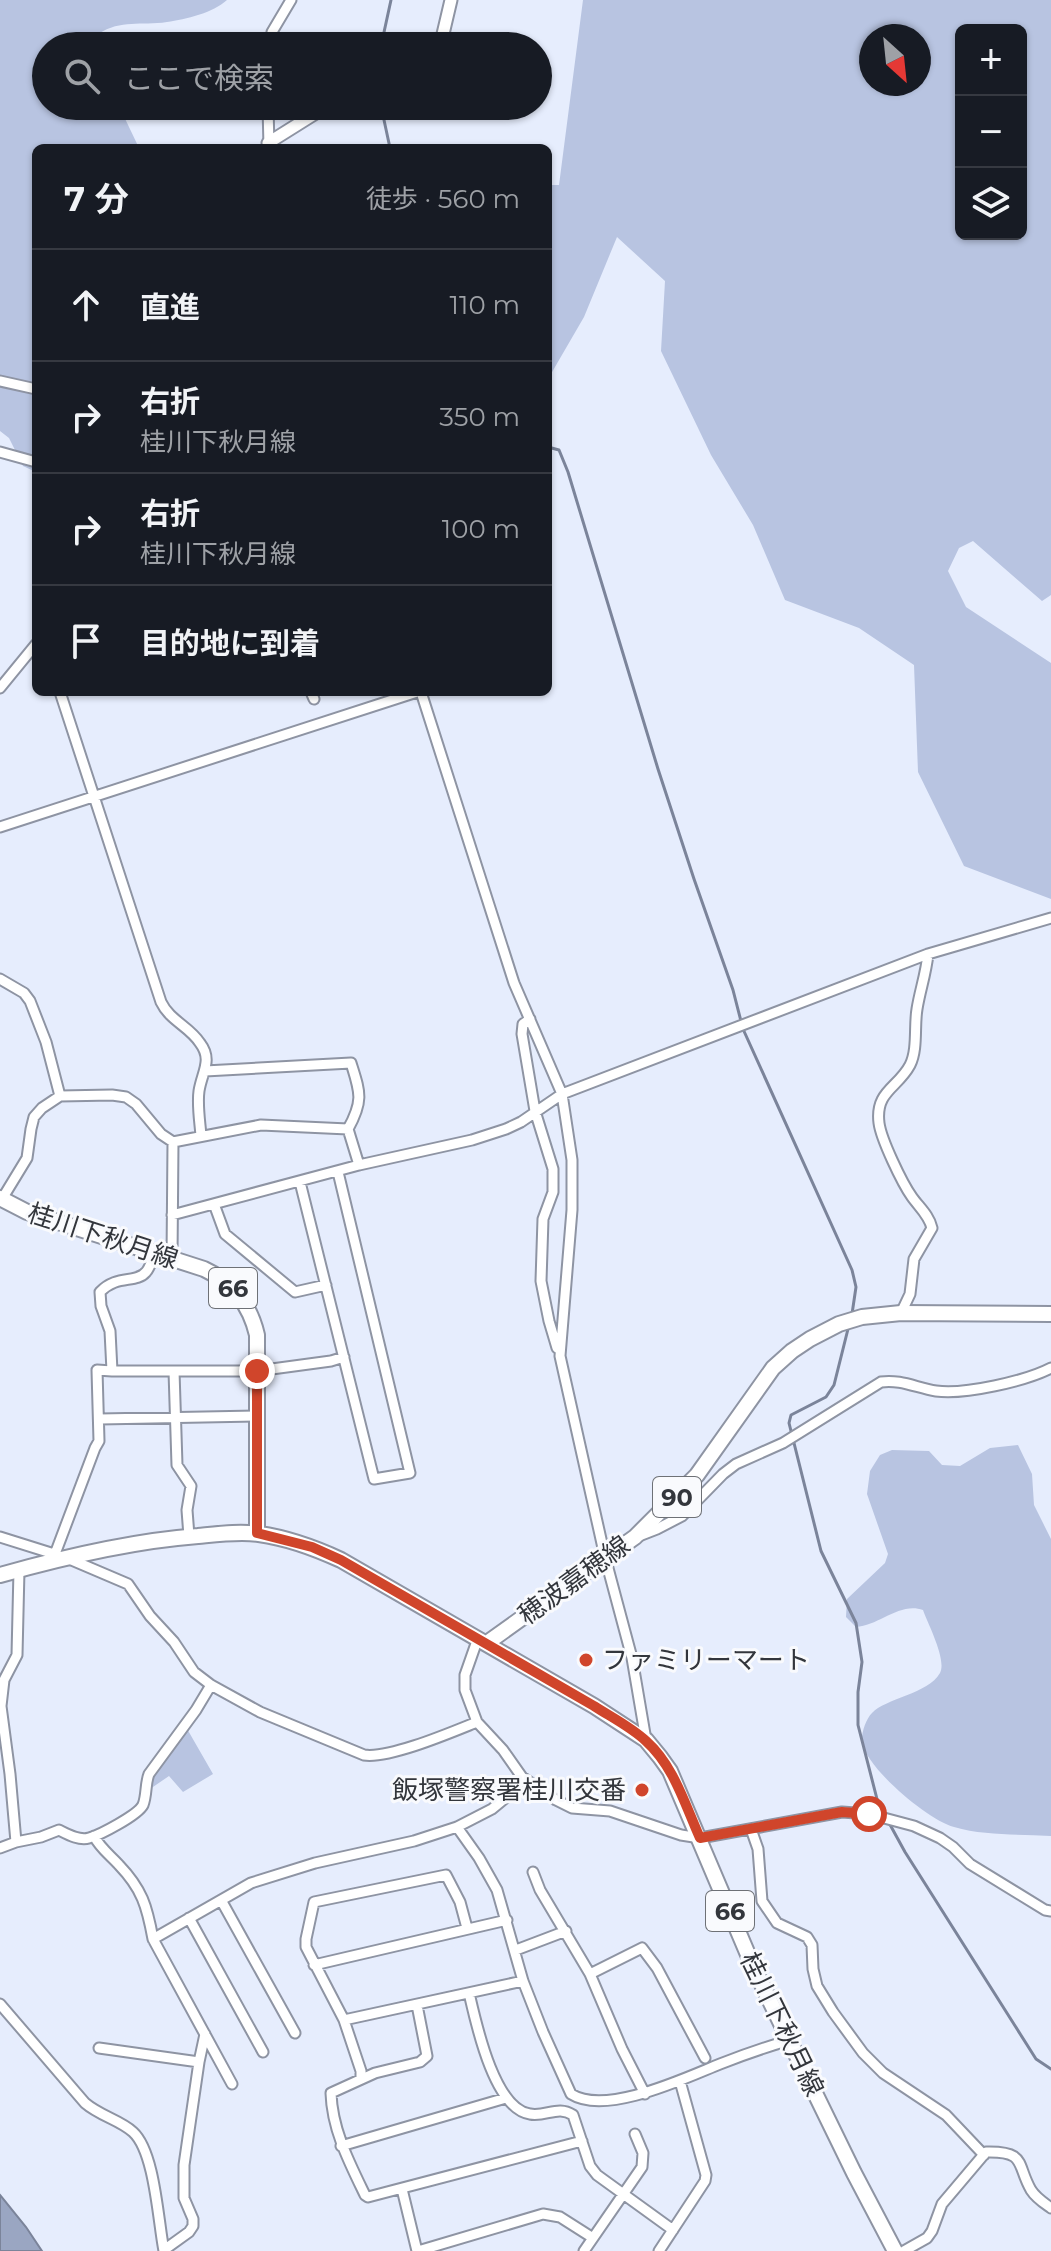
<!DOCTYPE html>
<html lang="ja">
<meta charset="utf-8">
<style>
:root{--surface:#171b24;--page:#242831;--text:#f1f3f6;--muted:#9ea1a6;--line:#363941}
body{margin:0;font-family:Montserrat,"Noto Sans JP",sans-serif;background:var(--page);color:var(--text)}
.controls{position:absolute;right:24px;top:24px;display:grid;overflow:hidden;border-radius:12px;box-shadow:0 2px 6px #0004}
.controls button{width:72px;height:72px;display:grid;place-items:center;padding:0;border:0;border-bottom:2px solid var(--line);background:var(--surface);color:var(--text);font:40px sans-serif}
.compass{position:absolute;left:859px;top:24px;width:72px;height:72px;border-radius:50%;background:var(--surface);box-shadow:0 2px 6px #0004;rotate:153deg}
.stop{position:absolute;width:24px;height:24px;margin:-18px;border:6px solid #d0452b;border-radius:50%;background:#fff}
.stop.end{background:#d0452b;border-color:#fff;box-shadow:0 2px 8px #0008}
.list{margin:0;padding:0;list-style:none}
h2{display:flex;justify-content:space-between;align-items:center;height:104px;margin:0;padding:0 32px;font-size:34px}
h2 small{font-size:26px;font-weight:400;color:var(--muted)}
.list li{display:grid;grid-template-columns:52px 1fr auto;gap:24px;align-items:center;box-sizing:border-box;height:112px;padding:0 32px;border-top:2px solid var(--line)}
.list b{display:block;font-size:30px;white-space:nowrap}
.list p{margin:0;font-size:26px;white-space:nowrap;color:var(--muted)}
.list em{font-size:26px;font-style:normal;color:var(--muted)}
.icon{flex:none;width:44px;height:44px;fill:none;stroke:currentColor;stroke-width:2;stroke-linecap:round;stroke-linejoin:round}
.map{position:relative;flex:none;width:1051px;height:2251px;overflow:hidden}
.search{position:absolute;background:var(--surface);box-shadow:0 2px 6px #0004;left:32px;top:32px;width:520px;height:88px;display:flex;align-items:center;gap:20px;box-sizing:border-box;padding:0 28px;border-radius:44px;color:var(--muted);font-size:30px}
.panel{position:absolute;background:var(--surface);box-shadow:0 2px 6px #0004;left:32px;top:144px;width:520px;height:552px;border-radius:12px}
.map>svg:first-child{display:block}
</style>
<div class="map">
<svg width="1051" height="2251" viewBox="0 0 1051 2251">
<rect width="100%" height="100%" fill="#e6edfd"/>
<path fill="#b8c4e1" fill-rule="evenodd" d="M 0,0 L 227,0 C 213,13 186,19 167,22 C 140,26 122,19 98,34 L 98,46 L 46,46 L 46,106 L 119,106 L 139,148 L 36,148 L 36,472 L 23,466 L 9,438 L 0,431 Z
M 583,0 L 1051,0 L 1051,595 L 1042,601 L 973,541 L 959,548 L 948,571 L 966,607 L 1051,663 L 1051,899 L 964,866 L 918,772 L 914,665 L 859,628 L 785,600 L 753,525 L 711,455 L 661,351 L 665,281 L 617,237 L 584,317 L 548,379 L 548,185 L 559,185 ZM 961,30 L 1021,30 L 1021,234 L 961,234 ZM 919,36 L 919,84 L 871,84 L 871,36 Z
M 1018,1445 L 1032,1474 L 1034,1505 L 1051,1539 L 1051,1836 C 1019,1834 985,1836 954,1827 C 928,1820 866,1768 862,1742 C 861,1733 866,1719 872,1713 C 886,1698 928,1694 940,1673 C 947,1660 928,1624 923,1610 C 899,1602 879,1626 856,1627 L 846,1617 L 847,1599 L 885,1563 L 888,1554 L 867,1494 L 870,1471 L 880,1455 L 892,1450 L 929,1451 L 942,1465 L 960,1466 L 990,1448 Z
M 186,1727 L 213,1774 L 183,1792 L 169,1776 L 150,1789 L 152,1775 Z"/>
<path fill="#9aa6c2" stroke="#7b849a" stroke-width="2" d="M 0,2195 L 26,2227 L 42,2251 L 0,2251 Z"/>
<g fill="none" stroke-linecap="round" stroke-linejoin="round">
<path stroke="#7b849a" stroke-width="3" d="M 381,46 L 391,0
M 381,106 L 390,148
M 548,447 L 559,450 L 568,472 L 658,769 L 694,879 L 733,990 L 743,1029 L 852,1270 L 856,1287 L 852,1314
M 849,1325 L 834,1385 L 826,1397 L 791,1415 L 789,1423 L 821,1551 L 856,1623 L 862,1662 L 858,1692 L 858,1725 L 877,1799 L 884,1814
M 888,1821 L 905,1852 L 1036,2059 L 1051,2069"/>
<g stroke="#8e94a3" stroke-width="13">
<path id="minor" d="M 271,46 L 272,32 L 291,0
M 268,106 L 269,147
M 0,381 L 36,389
M 0,452 L 36,462
M 0,688 L 36,644
M 60,692 L 161,1002 C 170,1021 189,1026 200,1043 C 213,1060 202,1072 199,1091 C 197,1105 200,1122 201,1136
M 311,692 L 314,699
M 421,692 L 514,983 L 562,1094 L 572,1160 L 572,1210 L 560,1356 L 605,1557 L 632,1658 L 646,1740
M 0,827 L 417,692
M 0,979 L 24,993 L 30,1001 L 46,1042 L 60,1096
M 530,1019 L 523,1024 L 522,1034 L 535,1111 L 553,1169 L 553,1192 L 543,1219 L 541,1281 L 549,1321 L 557,1348
M 205,1071 L 351,1063 C 360,1092 364,1100 348,1129
M 300,1182 L 374,1479 L 410,1473 L 338,1172
M 2,1199 L 27,1158 L 31,1129 L 34,1117 L 42,1108 L 60,1096 L 112,1095 L 126,1097 L 136,1104 L 161,1134 L 173,1142 L 261,1125 L 348,1129 L 359,1165
M 214,1204 L 225,1234 L 295,1292 L 326,1285
M 172,1215 L 359,1165 L 472,1140 L 506,1129 L 521,1122 L 562,1094 L 928,954 L 1051,918
M 172,1258 L 173,1142
M 901,1313 L 910,1294 L 914,1259 L 932,1228 C 929,1215 919,1207 912,1197 C 902,1183 881,1139 879,1123 C 875,1091 898,1088 910,1065 C 918,1049 914,1026 917,1009 C 920,990 926,974 928,954
M 112,1371 L 257,1371 L 331,1361 L 344,1357
M 174,1371 L 177,1465 L 191,1486 L 187,1510 L 189,1536
M 100,1419 L 257,1416
M 639,1536 L 657,1529 L 682,1516 L 723,1474 L 736,1464 L 783,1443 L 881,1382 C 900,1379 917,1388 936,1391 C 964,1395 1026,1381 1051,1368
M 0,1537 L 67,1558 L 128,1584 L 150,1616 L 174,1642 L 194,1672 L 211,1685 L 260,1712 L 364,1755 C 389,1759 452,1732 477,1722
M 55,1554 L 95,1448 L 99,1441 L 97,1370 L 112,1371 L 110,1331 L 101,1306 L 100,1292 C 117,1274 136,1284 146,1272 C 150,1268 152,1259 155,1254
M 478,1638 L 465,1675 L 465,1690 L 477,1722 L 503,1750 L 522,1777 L 556,1800 L 572,1808 L 610,1811 L 681,1835 L 700,1838 L 842,1812 L 869,1814 L 914,1826 L 940,1838 L 953,1847 L 970,1864 L 1045,1910 L 1051,1911
M 457,1827 L 479,1858 L 497,1890 L 523,1981 L 543,2032 L 571,2094 C 606,2116 685,2078 720,2064 C 743,2055 766,2047 790,2040
M 751,1829 L 758,1849 L 762,1901 L 777,1923 L 807,1937 L 812,1945 L 813,1969 L 817,1986 L 833,2012 L 863,2053 L 883,2073 L 946,2115 L 984,2155
M 94,1836 C 100,1848 110,1855 119,1865 C 142,1889 147,1906 153,1939
M 16,1842 L 10,1774 L 1,1706 L 4,1680 L 17,1655 L 19,1570
M 0,1848 L 16,1842 L 41,1837 L 59,1830 C 67,1834 79,1841 89,1838 C 100,1835 138,1815 143,1805 C 147,1795 145,1784 149,1774 L 196,1710 L 211,1685
M 533,1872 L 540,1890 L 590,1974 L 622,2049 L 645,2094
M 221,1900 L 295,2033
M 189,1918 L 263,2052
M 516,1950 L 566,1931
M 314,1965 L 507,1920
M 590,1974 L 642,1948 L 657,1968 L 705,2058
M 469,1993 C 476,2023 494,2109 530,2114 C 546,2117 558,2105 573,2115 L 590,2166 L 597,2175 L 673,2230
M 0,2004 L 85,2103 C 100,2116 120,2120 133,2132 C 155,2152 158,2221 164,2251
M 417,2005 L 427,2056 L 420,2062 L 375,2073 L 331,2093 C 332,2129 349,2162 365,2195 L 368,2197 L 582,2141
M 344,2020 L 523,1981
M 99,2048 L 199,2062
M 361,2079 L 361,2071 L 344,2020 L 306,1947 L 306,1939 L 314,1902 L 446,1875 L 460,1902 L 467,1928
M 232,2084 L 153,1939 L 251,1883 L 315,1863 L 414,1841 L 457,1827 L 492,1809 L 509,1795 L 522,1777
M 341,2146 L 506,2098
M 402,2189 L 417,2251
M 164,2250 L 189,2232 L 193,2226 L 193,2219 L 184,2198 L 184,2165 L 199,2062 L 205,2034
M 418,2251 L 543,2214 L 560,2217 L 593,2238
M 584,2251 L 642,2167 L 643,2153 L 635,2134
M 659,2251 L 705,2181 L 706,2175 L 680,2081
M 904,2251 L 927,2238 L 932,2231 L 942,2204 L 986,2152 C 1027,2151 1016,2164 1031,2190 C 1036,2198 1044,2203 1051,2208"/>
</g>
<g stroke="#8e94a3" stroke-width="15">
<path id="tertiary" d="M 437,46 L 443,34 L 451,0
M 268,143 L 327,106"/>
</g>
<g stroke="#8e94a3" stroke-width="18">
<path id="primary" d="M 0,1198 L 27,1212 L 204,1269 C 232,1282 250,1305 257,1335 L 257,1533
M 0,1575 C 64,1557 132,1541 198,1536 C 218,1534 240,1531 259,1534 C 288,1538 315,1548 341,1560 L 594,1706 L 646,1740 L 660,1757 L 670,1771 L 752,1964 L 854,2173 L 895,2251
M 487,1643 L 635,1537 L 697,1475 L 773,1368 L 792,1351 L 810,1339 L 839,1324 L 862,1317 L 901,1313 L 1051,1314"/>
</g>
<use href="#minor" stroke="#fff" stroke-width="9"/>
<use href="#tertiary" stroke="#fff" stroke-width="11"/>
<use href="#primary" stroke="#fff" stroke-width="14"/>
</g>
<g fill="none" stroke-linecap="round" stroke-linejoin="round">
<path stroke="#d0452b" stroke-width="10" d="M 257,1371 L 257,1533 L 312,1547 L 341,1560 L 594,1706 C 611,1717 631,1727 646,1741 C 674,1766 685,1805 700,1838 L 842,1812 L 869,1814"/>
</g>
<g fill="#d0452b" stroke="#f9fafd" stroke-width="3">
<circle cx="586" cy="1660" r="8"/>
<circle cx="642" cy="1790" r="8"/>
</g>
<g text-anchor="middle" dominant-baseline="central" stroke-width="6" stroke-linejoin="round" paint-order="stroke">
<g fill="#f9fafd" stroke="#6e7176" stroke-width="2">
<rect x="209" y="1268" width="48" height="40" rx="6"/>
<rect x="653" y="1477" width="48" height="40" rx="6"/>
<rect x="706" y="1891" width="48" height="40" rx="6"/>
</g>
<g font-size="24" font-weight="bold" fill="#33363c">
<text x="233" y="1288">66</text>
<text x="677" y="1497">90</text>
<text x="730" y="1911">66</text>
</g>
<g font-size="26" fill="#33363c" stroke="#f9fafd">
<text transform="translate(103 1236) rotate(18)">桂川下秋月線</text>
<text transform="translate(574 1580) rotate(-36)">穂波嘉穂線</text>
<text transform="translate(782 2024) rotate(64)">桂川下秋月線</text>
</g>
<g font-size="26" fill="#33363c" stroke="#f9fafd" text-anchor="start">
<text x="602" y="1660">ファミリーマート</text>
<text x="626" y="1790" text-anchor="end">飯塚警察署桂川交番</text>
</g>
</g>
</svg>
<div class="controls">
<button>+</button>
<button>−</button>
<button><svg class="icon" aria-label="layers" viewBox="0 0 24 24"><path d="M12 4l9 5-9 5-9-5zM3 14l9 5 9-5"/></svg></button>
</div>
<svg class="compass" viewBox="-18 -18 36 36"><path d="M0-13l5 13h-10z" fill="#e53935"/><path d="M0 13l5-13h-10z" fill="#9ea1a6"/></svg>
<div class="stop" style="left:869px;top:1814px"></div>
<div class="stop end" style="left:257px;top:1371px"></div>
<div class="search"><svg class="icon" aria-label="search" viewBox="0 0 24 24"><circle cx="10" cy="10" r="6"/><path d="M15 15l6 6"/></svg>ここで検索</div>
<section class="panel">
<h2>7 分<small>徒歩 · 560 m</small></h2>
<ul class="list">
<li><svg class="icon" aria-label="ahead" viewBox="0 0 24 24"><path d="M12 20V5M6 11l6-6 6 6"/></svg><div><b>直進</b></div><em>110 m</em></li>
<li><svg class="icon" aria-label="right" viewBox="0 0 24 24"><path d="M7 20v-9h11M14 6l5 5-5 5"/></svg><div><b>右折</b><p>桂川下秋月線</p></div><em>350 m</em></li>
<li><svg class="icon" aria-label="right" viewBox="0 0 24 24"><path d="M7 20v-9h11M14 6l5 5-5 5"/></svg><div><b>右折</b><p>桂川下秋月線</p></div><em>100 m</em></li>
<li><svg class="icon" aria-label="arrive" viewBox="0 0 24 24"><path d="M6 21V4h12l-3 4 3 4H6"/></svg><div><b>目的地に到着</b></div></li>
</ul>
</section>
</div>
